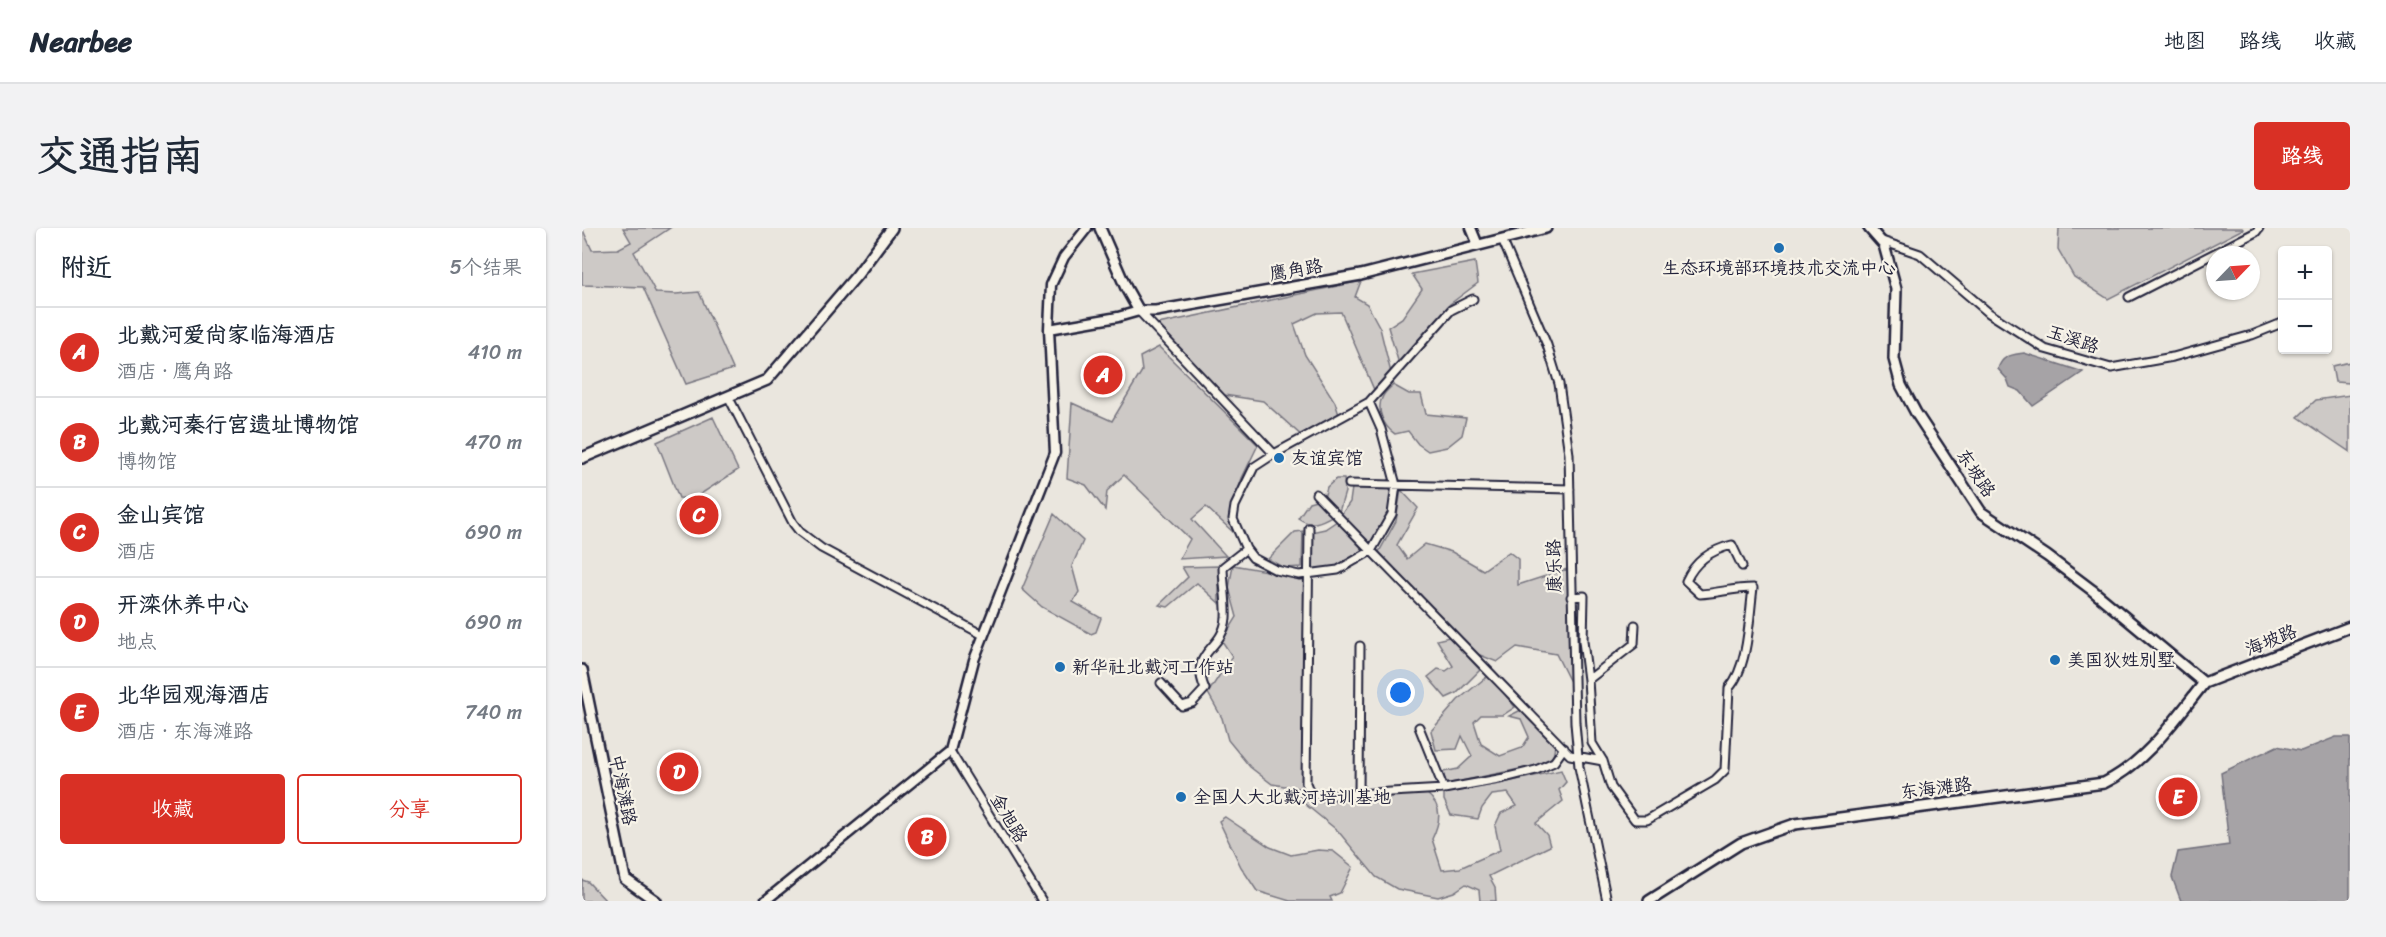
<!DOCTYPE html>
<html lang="zh">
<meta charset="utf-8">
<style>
:root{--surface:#fff;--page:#f2f2f3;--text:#1f2937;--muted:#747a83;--line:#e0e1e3;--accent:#d93025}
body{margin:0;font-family:Sriracha,"LXGW WenKai TC",sans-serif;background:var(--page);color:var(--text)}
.controls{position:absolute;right:18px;top:18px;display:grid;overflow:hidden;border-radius:6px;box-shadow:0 2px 4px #0004}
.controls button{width:54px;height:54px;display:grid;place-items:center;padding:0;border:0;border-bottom:2px solid var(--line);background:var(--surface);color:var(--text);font:30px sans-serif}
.compass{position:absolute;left:1624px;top:18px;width:54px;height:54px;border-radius:50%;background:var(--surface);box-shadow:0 2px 4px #0004;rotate:65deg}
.you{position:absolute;left:819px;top:465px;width:21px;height:21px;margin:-15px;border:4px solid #fff;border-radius:50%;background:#1a73e8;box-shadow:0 0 0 9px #1a73e833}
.badge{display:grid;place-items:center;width:39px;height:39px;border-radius:50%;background:var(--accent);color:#fff;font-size:20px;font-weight:700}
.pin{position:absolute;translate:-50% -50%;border:3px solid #fff;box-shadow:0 2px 6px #0006}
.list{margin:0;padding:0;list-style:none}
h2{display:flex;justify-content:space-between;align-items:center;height:78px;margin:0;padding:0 24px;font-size:26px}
h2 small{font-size:20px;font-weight:400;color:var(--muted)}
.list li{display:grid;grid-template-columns:39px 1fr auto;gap:18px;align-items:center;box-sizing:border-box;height:90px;padding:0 24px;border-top:2px solid var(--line)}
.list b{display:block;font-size:22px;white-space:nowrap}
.list p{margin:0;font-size:20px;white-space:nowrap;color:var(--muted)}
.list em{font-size:20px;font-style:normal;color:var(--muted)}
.actions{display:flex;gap:12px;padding:18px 24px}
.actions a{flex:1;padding:14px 0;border:2px solid var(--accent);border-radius:6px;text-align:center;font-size:21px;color:var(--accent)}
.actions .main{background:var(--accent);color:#fff}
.map{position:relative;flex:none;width:1768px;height:673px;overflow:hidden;border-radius:6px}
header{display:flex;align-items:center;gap:36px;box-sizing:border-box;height:84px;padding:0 30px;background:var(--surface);border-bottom:2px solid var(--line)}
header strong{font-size:28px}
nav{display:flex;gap:33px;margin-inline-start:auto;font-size:21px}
.intro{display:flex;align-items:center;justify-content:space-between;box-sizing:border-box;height:144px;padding:0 36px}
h1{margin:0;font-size:42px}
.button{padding:15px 27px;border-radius:6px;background:var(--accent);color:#fff;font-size:21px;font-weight:700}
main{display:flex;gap:36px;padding:0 36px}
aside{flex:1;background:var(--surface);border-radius:6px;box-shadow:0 2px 4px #0004}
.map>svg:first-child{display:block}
</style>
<header>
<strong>Nearbee</strong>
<nav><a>地图</a><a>路线</a><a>收藏</a></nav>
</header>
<div class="intro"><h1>交通指南</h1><a class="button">路线</a></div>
<main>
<aside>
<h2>附近<small>5个结果</small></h2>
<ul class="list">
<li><span class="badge">A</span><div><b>北戴河爱尚家临海酒店</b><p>酒店 · 鹰角路</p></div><em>410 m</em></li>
<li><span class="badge">B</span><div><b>北戴河秦行宫遗址博物馆</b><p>博物馆</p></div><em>470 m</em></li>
<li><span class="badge">C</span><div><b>金山宾馆</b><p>酒店</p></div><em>690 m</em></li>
<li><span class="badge">D</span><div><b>开滦休养中心</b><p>地点</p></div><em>690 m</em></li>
<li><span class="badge">E</span><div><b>北华园观海酒店</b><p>酒店 · 东海滩路</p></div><em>740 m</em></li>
</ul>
<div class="actions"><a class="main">收藏</a><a>分享</a></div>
</aside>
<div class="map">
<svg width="1768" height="673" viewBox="0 0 1768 673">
<rect width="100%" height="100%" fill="#eae6de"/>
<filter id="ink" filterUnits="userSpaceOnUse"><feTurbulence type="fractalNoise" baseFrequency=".0167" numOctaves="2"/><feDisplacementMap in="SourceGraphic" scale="12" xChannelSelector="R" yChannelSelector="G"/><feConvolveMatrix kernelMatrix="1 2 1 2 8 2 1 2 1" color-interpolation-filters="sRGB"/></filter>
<g filter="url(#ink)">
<path fill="#cdc9c6" stroke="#787680" stroke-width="1.5" d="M 0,0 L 10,22 L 36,21 L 49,14 L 41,0 L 88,0 L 52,24 L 74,65 L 94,66 L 117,64 L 151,141 L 104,156 L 61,59 L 0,57 Z
M 1477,0 L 1660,0 L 1661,1 L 1526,71 L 1492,49 L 1476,21 Z
M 893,34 L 896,55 L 868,76 L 831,122 L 817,136 L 806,99 L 820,90 L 840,61 L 830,46 Z
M 779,53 L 773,69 L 785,76 L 798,100 L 809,145 L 793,164 L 759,84 L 735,85 L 712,96 L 723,127 L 753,174 L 758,190 L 721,209 L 681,173 L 642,167 L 576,96 Z
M 577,119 L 676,217 L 660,250 L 647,289 L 651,304 L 624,279 L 610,291 L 644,328 L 597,331 L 608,311 L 542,247 L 525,263 L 523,282 L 504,257 L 485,250 L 490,175 L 530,193 L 560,143 L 558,129 Z
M 1768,134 L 1768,155 L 1753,154 L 1750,138 Z
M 811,157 L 827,166 L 839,166 L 844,186 L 884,190 L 880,207 L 865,219 L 846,223 L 836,216 L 826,203 L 813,206 C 802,199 793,181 801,168 C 803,164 808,160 811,157 Z
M 1768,167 L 1768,224 L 1716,189 L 1734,172 Z
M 131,189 L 156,242 L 111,271 L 97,270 L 75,214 Z
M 754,251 L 762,251 L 763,264 L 757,284 C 742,292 731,301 716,290 L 727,274 L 742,270 L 745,259 Z
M 770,260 L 812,261 L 807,283 L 788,315 L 759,287 L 768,274 Z
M 819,262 L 836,280 L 815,317 L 825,331 L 843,316 L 870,324 L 901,342 L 927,324 L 936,331 L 936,357 L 985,341 L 988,454 L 974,426 L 935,419 L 915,434 L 893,425 L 797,324 L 814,293 Z
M 472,286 L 501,313 L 490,338 L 497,364 L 491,374 L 519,390 L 514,404 L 509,406 L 460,379 L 440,361 Z
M 755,293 L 781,322 L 752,340 L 730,342 L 729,304 L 743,301 Z
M 721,303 L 720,339 L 702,340 L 686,331 L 713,304 Z
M 651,337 L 723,350 L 721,561 L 690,556 L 668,539 L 646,512 L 640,490 L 626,465 L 650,428 L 640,413 L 655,389 L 647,360 Z
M 637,338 L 637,375 L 615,355 L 586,379 L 577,377 L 606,349 L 600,339 Z
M 867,409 L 898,442 L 875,465 L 864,470 L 846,449 L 856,441 L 864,443 L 871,438 L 855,412 Z
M 907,447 L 933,479 L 921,487 L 899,487 L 892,494 L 899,516 L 918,528 L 940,520 L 947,509 L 939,491 L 927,488 L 939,482 L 973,517 L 971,529 L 952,538 L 864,556 L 861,544 L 876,541 L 890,528 L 880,508 L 875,521 L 854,522 L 849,503 L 876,472 Z
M 979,542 L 984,554 L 977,562 L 981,573 L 954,595 L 965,607 L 968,618 L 907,648 L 913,659 L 914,673 L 898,673 L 897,662 L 884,656 L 872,664 L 856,669 L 815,661 L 794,649 L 756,603 L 713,568 L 738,573 L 844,565 C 862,579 858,594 850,611 L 860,642 L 878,640 L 918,622 L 913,598 L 919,585 L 935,578 L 926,565 L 910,567 L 900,580 L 896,591 L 869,587 L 862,572 L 862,565 L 917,556 Z
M 643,589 L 688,619 L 709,627 L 736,622 L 751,623 L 771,639 L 758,665 L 748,669 L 750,673 L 708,673 L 675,663 L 659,639 L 637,593 Z
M 0,652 L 6,654 L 24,673 L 0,673 Z"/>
<path fill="#a6a3a6" stroke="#716f7b" stroke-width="1.5" d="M 1442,125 L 1498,143 L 1501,144 L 1451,178 L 1438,163 L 1428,159 L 1425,151 L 1416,141 C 1420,127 1430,127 1442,125 Z
M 1754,509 L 1768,509 L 1768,673 L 1599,673 L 1590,649 L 1596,624 L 1647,617 L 1639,545 L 1695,518 L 1719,523 Z"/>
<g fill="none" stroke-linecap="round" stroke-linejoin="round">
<g stroke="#22223b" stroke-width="11">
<path id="minor" d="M 920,11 L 965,117 L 977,156 L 987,226 L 993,495 L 997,539 L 1025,673
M 1300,13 L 1338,26 L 1407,85 L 1463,121 L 1529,140 L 1591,129 L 1670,107 L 1700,95
M 1547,69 L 1674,4 L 1677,0
M 557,83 L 692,226
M 147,170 L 211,295 L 218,304 L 239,320 L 401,407
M 787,174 L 799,201 L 814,257 L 810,286 L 789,323 L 756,342 L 717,347 L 694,342 L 671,330 L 664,321 L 651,291 L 653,278 L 672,239 L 692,226 L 787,174 L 869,82 L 891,71
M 767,256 L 988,261
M 734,266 L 988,527 L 1021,533 L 1029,559 L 1053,592 L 1065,592 L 1133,552 L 1143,542 L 1147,460 C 1167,438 1167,388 1171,360 C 1151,360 1137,365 1118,366 L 1104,353 C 1113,333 1129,322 1150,317 L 1160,338
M 727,300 L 724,555 L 728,565 L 738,568 L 862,561 L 922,550 L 954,542 L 972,534 L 982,520
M 989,369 L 1002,368 L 1001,413 L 1006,452
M 579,455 L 600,478 L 610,475 L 623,461 C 606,421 641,424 644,390 C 645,374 641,355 641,339 L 664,321
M 837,499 L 862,561
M 368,523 L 460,673
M 1021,533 L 1010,515 L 1006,452 L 1052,416 L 1053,397
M 777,566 L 778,418"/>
</g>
<g stroke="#22223b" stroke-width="13">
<path id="tertiary" d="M 889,0 L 896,17
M 467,101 L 536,89 L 557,83
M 183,673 L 368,523 L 392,432 L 473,225 L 467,101 L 469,57 L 482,29 L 505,0"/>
</g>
<g stroke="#22223b" stroke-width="14">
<path id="secondary" d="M 518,0 L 544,60 L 557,83 L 574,83 L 779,47 L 964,0
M 1287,0 L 1302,17 L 1314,61 L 1312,131 L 1319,157 L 1334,185 L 1399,284 L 1465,328 L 1510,362 L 1622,455
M 0,230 L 185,152 L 275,47 L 310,0
M 0,442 L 43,651 L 74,673
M 1622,455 L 1768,399
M 1067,673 L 1159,615 L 1213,596 L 1522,555 C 1565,534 1593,491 1622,455"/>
</g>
<use href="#minor" stroke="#f7f3e8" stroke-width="7"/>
<use href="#tertiary" stroke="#f7f3e8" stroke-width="8"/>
<use href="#secondary" stroke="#f7f3e8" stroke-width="9"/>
</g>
</g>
<g fill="#1f6fb2" stroke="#f7f3e8" stroke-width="2">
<circle cx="1197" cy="20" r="6"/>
<circle cx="697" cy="230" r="6"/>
<circle cx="1473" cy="432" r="6"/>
<circle cx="478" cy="439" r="6"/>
<circle cx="599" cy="569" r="6"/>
</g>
<g text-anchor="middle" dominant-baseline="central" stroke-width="4.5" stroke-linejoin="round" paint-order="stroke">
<g font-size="18" fill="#22223b" stroke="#f7f3e8" text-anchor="start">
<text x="1197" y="40" text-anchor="middle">生态环境部环境技术交流中心</text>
<text x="709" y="230">友谊宾馆</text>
<text x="1485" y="432">美国狄姓别墅</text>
<text x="490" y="439">新华社北戴河工作站</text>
<text x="611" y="569">全国人大北戴河培训基地</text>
</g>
<g font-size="18" fill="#22223b" stroke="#f7f3e8">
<text transform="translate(714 42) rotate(-10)">鹰角路</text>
<text transform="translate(1491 111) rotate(19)">玉溪路</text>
<text transform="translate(1394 245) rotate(56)">东坡路</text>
<text transform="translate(972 338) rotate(-91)">康乐路</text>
<text transform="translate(1689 412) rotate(-22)">海坡路</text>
<text transform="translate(1354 560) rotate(-7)">东海滩路</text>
<text transform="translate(41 562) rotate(78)">中海滩路</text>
<text transform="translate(427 590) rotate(59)">金旭路</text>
</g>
</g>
</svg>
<div class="controls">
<button>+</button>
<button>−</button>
</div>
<svg class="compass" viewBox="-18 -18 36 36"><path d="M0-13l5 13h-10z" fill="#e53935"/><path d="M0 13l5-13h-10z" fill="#747a83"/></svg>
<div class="you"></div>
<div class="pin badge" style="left:521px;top:147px">A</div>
<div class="pin badge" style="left:345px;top:609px">B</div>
<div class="pin badge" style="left:117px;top:287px">C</div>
<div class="pin badge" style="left:97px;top:544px">D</div>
<div class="pin badge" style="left:1596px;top:569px">E</div>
</div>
</main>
